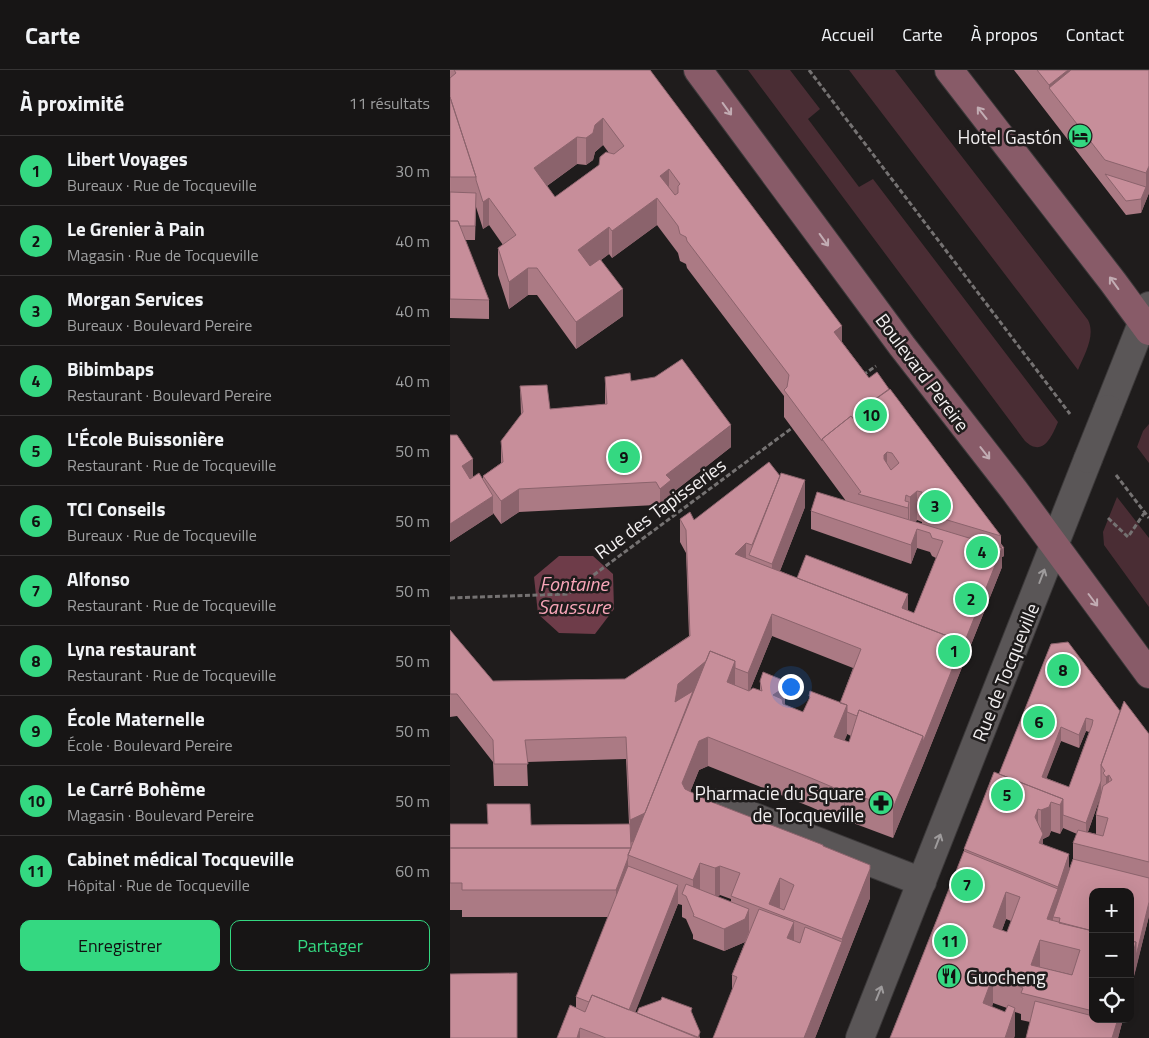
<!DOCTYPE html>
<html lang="fr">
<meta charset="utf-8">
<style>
:root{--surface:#171515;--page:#201e1e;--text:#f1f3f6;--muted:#9e9fa0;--line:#363434;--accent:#34d881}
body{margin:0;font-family:"Titillium Web",sans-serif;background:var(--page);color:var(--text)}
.controls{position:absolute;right:15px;bottom:15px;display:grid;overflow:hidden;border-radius:10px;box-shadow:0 5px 20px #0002}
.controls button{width:45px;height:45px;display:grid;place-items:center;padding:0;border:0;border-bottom:1px solid var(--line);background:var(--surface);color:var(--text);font:25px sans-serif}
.you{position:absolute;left:340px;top:616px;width:18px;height:18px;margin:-12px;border:4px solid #fff;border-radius:50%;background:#1a73e8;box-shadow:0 0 0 8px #1a73e833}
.badge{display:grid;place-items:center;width:32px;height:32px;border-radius:50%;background:var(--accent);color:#111;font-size:16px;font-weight:700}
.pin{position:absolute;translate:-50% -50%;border:2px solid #fff;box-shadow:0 1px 5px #0006}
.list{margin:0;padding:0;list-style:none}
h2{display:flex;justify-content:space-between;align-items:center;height:65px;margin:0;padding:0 20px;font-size:21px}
h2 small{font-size:16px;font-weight:400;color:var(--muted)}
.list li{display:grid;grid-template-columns:32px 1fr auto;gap:15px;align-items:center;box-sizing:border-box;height:70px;padding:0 20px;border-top:1px solid var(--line)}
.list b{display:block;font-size:19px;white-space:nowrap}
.list p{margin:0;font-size:16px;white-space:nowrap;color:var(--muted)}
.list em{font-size:16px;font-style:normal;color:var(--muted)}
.actions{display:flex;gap:10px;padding:15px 20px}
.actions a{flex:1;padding:11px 0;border:1px solid var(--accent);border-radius:10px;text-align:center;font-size:18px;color:var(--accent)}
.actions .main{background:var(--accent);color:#111}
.icon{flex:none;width:28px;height:28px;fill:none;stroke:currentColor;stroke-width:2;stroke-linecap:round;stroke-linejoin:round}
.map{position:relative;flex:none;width:699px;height:968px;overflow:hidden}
header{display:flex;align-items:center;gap:30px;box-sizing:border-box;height:70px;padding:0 25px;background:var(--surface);border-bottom:1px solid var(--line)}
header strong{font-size:24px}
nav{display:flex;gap:28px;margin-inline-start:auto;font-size:18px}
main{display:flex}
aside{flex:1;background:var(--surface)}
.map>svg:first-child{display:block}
</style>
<header>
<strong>Carte</strong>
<nav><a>Accueil</a><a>Carte</a><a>À propos</a><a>Contact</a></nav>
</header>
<main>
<aside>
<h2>À proximité<small>11 résultats</small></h2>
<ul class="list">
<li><span class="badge">1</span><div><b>Libert Voyages</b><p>Bureaux · Rue de Tocqueville</p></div><em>30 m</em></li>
<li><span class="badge">2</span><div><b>Le Grenier à Pain</b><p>Magasin · Rue de Tocqueville</p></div><em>40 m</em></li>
<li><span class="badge">3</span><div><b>Morgan Services</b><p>Bureaux · Boulevard Pereire</p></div><em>40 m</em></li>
<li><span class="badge">4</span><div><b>Bibimbaps</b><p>Restaurant · Boulevard Pereire</p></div><em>40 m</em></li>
<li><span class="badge">5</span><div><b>L'École Buissonière</b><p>Restaurant · Rue de Tocqueville</p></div><em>50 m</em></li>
<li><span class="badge">6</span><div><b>TCI Conseils</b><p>Bureaux · Rue de Tocqueville</p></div><em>50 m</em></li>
<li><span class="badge">7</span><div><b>Alfonso</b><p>Restaurant · Rue de Tocqueville</p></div><em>50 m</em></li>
<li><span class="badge">8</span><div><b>Lyna restaurant</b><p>Restaurant · Rue de Tocqueville</p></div><em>50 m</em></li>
<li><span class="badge">9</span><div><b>École Maternelle</b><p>École · Boulevard Pereire</p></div><em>50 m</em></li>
<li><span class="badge">10</span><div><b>Le Carré Bohème</b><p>Magasin · Boulevard Pereire</p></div><em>50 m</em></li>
<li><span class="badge">11</span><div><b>Cabinet médical Tocqueville</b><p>Hôpital · Rue de Tocqueville</p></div><em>60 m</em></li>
</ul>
<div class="actions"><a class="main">Enregistrer</a><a>Partager</a></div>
</aside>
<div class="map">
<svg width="699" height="968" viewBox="0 0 699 968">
<rect width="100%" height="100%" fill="#1f1c1c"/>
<path fill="#4a2d34" d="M 298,0 L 340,0 L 370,39 L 358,49 L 409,117 L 423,109 L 608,352 C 602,366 593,388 575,371 Z
M 399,0 L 445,0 L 638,250 C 646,266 634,285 628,300 Z
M 699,354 L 699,393 L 687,377 L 693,361 Z
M 667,427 L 699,468 L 699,537 L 654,475 L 653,462 Z"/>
<path fill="#6e3c49" d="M 109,486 L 143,486 L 163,504 L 164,539 L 145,564 L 109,563 L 88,544 L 84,507 Z"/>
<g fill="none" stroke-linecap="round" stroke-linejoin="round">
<g stroke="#3c393a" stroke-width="30">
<path id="minor" d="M 658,339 L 699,236
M 268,733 L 472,812
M 410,968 L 638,389"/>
</g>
<g stroke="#3c393a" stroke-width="30">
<path id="secondary" d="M 248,0 L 452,276 L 564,420 L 699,604
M 499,0 L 663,212 L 699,261"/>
</g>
<path stroke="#757272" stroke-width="3" stroke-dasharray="5 2.5" stroke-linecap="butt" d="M 359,0 L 620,344
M 413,305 L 426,296
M 666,405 L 699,448
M 658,448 L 678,467 L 695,442
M 0,528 L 118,524 L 342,358"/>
<use href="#minor" stroke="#5a5657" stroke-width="28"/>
<use href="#secondary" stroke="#885b68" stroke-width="28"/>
<g stroke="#3c393a" stroke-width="30" stroke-linecap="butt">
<path id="minor-bridge" d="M 638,389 L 658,339"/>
</g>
<use href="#minor-bridge" stroke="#5a5657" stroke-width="28"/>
</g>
<path fill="#ab7a84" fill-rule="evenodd" d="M 0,0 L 200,0 L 392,272 L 419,308 L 439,319 L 551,466 L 551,473 L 554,486 L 552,487 L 552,497 L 473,695 L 443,768 L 395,750 L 394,752 L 361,737 L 258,696 L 249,700 L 240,722 L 259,731 L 373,776 L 420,828 L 365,968 L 282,920 L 282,905 L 299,862 L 295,872 L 274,881 L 243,869 L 243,865 L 236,849 L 232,847 L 232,835 L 228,834 L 185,942 L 242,943 L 250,968 L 107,968 L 126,938 L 126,927 L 158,847 L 12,847 L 12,840 L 0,840 L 0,754 L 38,754 L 37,734 L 81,755 L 179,754 L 176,689 L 77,692 L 78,716 L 44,716 L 43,692 L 7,646 L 0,647 L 0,560 L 43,611 L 175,609 L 239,566 L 236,483 L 230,472 L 230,449 L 244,450 L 355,437 L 330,501 L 347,508 L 458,541 L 464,543 L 486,488 L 482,486 L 480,482 L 467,478 L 461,494 L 361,459 L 361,441 L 396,431 L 334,347 L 334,326 L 237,198 L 236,194 L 230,191 L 228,183 L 207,155 L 162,188 L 159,184 L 151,190 L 173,246 L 126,279 L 87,225 L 78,225 L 59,239 L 48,205 L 48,178 L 53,175 L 39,155 L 33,159 L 26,137 L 25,170 L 15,170 L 39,230 L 39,249 L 0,248 ZM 153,75 L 159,83 L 149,95 L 105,127 L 97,116 L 127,94 L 136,95 L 143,90 L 145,82 ZM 467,450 L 472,452 L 472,454 L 465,452 ZM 322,566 L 403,598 L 390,633 L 359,626 L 359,630 L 353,642 L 335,635 L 310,611 L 310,620 L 300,620 ZM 397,664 L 401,666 L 399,672 L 394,671 ZM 270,825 L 281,829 L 281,832 L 267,827 Z
M 564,0 L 699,0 L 699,123 L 691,143 L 676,145 Z
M 155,307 L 181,311 L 281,377 L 221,424 L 221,433 L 210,441 L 206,435 L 69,442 L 51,454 L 43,443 L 43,444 L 0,472 L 0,365 L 23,407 L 33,409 L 33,406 L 51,393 L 51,371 L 71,345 L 70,316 L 100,339 L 155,334 Z
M 601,574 L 670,641 L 699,664 L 699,846 L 680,921 L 680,822 L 643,822 L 643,949 L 673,949 L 668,968 L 576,968 L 580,952 L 571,950 L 571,944 L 565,942 L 565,965 L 564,968 L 440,968 L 514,781 L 514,779 L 549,704 ZM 636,661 L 639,662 L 619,717 L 596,708 L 611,671 L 629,678 ZM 651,725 L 646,745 L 646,764 L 638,762 ZM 613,758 L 627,764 L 623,773 L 623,789 L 619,799 L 593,774 L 593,769 L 599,766 L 601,761 L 610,764 ZM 556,849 L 561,851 L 557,862 L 552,860 ZM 590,897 L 623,905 L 622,905 ZM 543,933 L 557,938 L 555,942 L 542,937 Z"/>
<path fill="#8b636c" d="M 618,0 L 647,0 L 599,18 L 599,15 Z
M 153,48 L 153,75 L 145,82 L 143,90 L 136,95 L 136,68 L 145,55 Z
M 127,67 L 127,94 L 84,125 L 84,98 Z
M 699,96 L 699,123 L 691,143 L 691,129 L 696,117 L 696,103 Z
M 219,99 L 219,126 L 210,133 L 210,106 Z
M 39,128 L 39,155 L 33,159 L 33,132 Z
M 207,128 L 207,155 L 162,188 L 162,161 Z
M 159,157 L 159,184 L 128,207 L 128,180 Z
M 78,198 L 78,225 L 59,239 L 59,212 Z
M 173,219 L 173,246 L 126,279 L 126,252 Z
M 392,256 L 392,283 L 384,262 Z
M 410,343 L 410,370 L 373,370 Z
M 281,355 L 281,377 L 221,424 L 221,433 L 210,441 L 210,419 L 216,405 Z
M 437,382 L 437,412 L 434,389 L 434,385 Z
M 23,389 L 23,408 L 12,415 L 12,396 Z
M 355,410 L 355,437 L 322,521 L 322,494 Z
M 69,419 L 69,442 L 51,454 L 51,431 Z
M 467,421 L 467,450 L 460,456 L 460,427 Z
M 43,426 L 43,444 L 0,472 L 0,454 Z
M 459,432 L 459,461 L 458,468 L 458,438 Z
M 467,459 L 467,478 L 461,494 L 461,475 Z
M 296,473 L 296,496 L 285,484 Z
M 552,478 L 554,478 L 554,486 L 552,487 L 552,497 L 473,695 L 443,768 L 443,738 Z
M 458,524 L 458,543 L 452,538 Z
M 322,544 L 322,566 L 298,625 L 298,603 Z
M 260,587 L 198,764 L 180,773 L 180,750 L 225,632 L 228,614 Z
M 285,591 L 285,620 L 277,612 Z
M 335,611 L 335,640 L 323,625 Z
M 397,635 L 397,665 L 384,696 L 384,667 Z
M 636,648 L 636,661 L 629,678 L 629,665 Z
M 611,657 L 611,671 L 592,720 L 592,707 Z
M 258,667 L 258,696 L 249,700 L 232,742 L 232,713 L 249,671 Z
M 659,705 L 659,735 L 656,737 L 656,707 Z
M 651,711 L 651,725 L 636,767 L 636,753 Z
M 395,721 L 395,750 L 394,752 L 394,722 Z
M 613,729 L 613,758 L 610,764 L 610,735 Z
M 601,732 L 601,761 L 599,766 L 593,769 L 593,793 L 589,773 L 591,769 L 591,740 Z
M 588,739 L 588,768 L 585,747 Z
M 619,784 L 619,814 L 603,847 L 603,860 L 597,849 Z
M 178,788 L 178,814 L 166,847 L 166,820 Z
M 250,793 L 250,822 L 243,840 L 243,810 Z
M 270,796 L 270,825 L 265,828 L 265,798 Z
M 420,799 L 420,828 L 392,899 L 392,869 Z
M 330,808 L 330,837 L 327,844 L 319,834 Z
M 228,815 L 228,834 L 176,966 L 176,947 Z
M 556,822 L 556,849 L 543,884 L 543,857 Z
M 699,832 L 699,846 L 686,899 L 686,886 Z
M 299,839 L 299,862 L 295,872 L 274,881 L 274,859 Z
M 344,852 L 344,879 L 337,868 Z
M 590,870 L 590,897 L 581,895 Z
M 392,872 L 392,899 L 365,968 L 354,968 Z
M 686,872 L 686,899 L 680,921 L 680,894 Z
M 543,906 L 543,933 L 533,960 L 533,933 Z
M 565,938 L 565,965 L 564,968 L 555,968 Z
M 667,949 L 673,949 L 668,968 L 662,968 Z
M 130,958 L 130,968 L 127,968 Z"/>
<path fill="#c78e9a" stroke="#8b636c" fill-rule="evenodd" d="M 4,0 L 200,0 L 392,256 L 384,262 L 419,308 L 427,302 L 439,319 L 410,340 L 410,343 L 403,348 L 401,346 L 372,369 L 372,371 L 334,320 L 337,317 L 339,305 L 237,171 L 236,167 L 230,164 L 228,156 L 207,128 L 162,161 L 159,157 L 128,180 L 140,196 L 150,189 L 173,219 L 126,252 L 87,198 L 78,198 L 59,212 L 48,178 L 66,165 L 39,128 L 33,132 L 26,110 L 26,107 L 0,27 L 0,8 L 6,3 ZM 153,48 L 174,76 L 164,84 L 156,82 L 150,87 L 149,95 L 105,127 L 84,98 L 127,67 L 136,68 L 143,63 L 145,55 ZM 219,99 L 230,114 L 228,116 L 228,123 L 225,125 L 210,106 Z
M 587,0 L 618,0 L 599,15 Z
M 621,0 L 699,0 L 699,96 L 696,103 L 655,90 L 599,18 Z
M 0,27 L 26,107 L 0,107 Z
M 655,104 L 696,117 L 691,129 L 676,131 Z
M 0,122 L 26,123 L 25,156 L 10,156 L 8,151 L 0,151 Z
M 0,151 L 8,151 L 39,230 L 0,229 Z
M 232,289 L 281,355 L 216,405 L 221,410 L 210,419 L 206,412 L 69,419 L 51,431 L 33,406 L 53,392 L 51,371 L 73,342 L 70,316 L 97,315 L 100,339 L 157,334 L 155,307 L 180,303 L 181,311 L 205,307 Z
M 440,319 L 551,466 L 477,444 L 481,432 L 475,431 L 472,427 L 472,422 L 467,421 L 460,427 L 456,425 L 455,431 L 459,432 L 458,438 L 408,424 L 411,422 L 372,369 L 401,346 L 413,361 L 420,355 L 410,340 ZM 437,382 L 442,383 L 449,393 L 441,400 L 434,389 L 434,385 Z
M 0,365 L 7,365 L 23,389 L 12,396 L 20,409 L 29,403 L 43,426 L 0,454 Z
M 319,392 L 330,406 L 302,475 L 296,473 L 285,484 L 513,572 L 473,672 L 473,666 L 409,640 L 407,646 L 397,642 L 397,635 L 390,633 L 411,579 L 322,544 L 298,603 L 285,598 L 285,591 L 260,581 L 256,591 L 228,614 L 225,632 L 243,621 L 195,743 L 180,750 L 176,667 L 75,670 L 78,694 L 44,694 L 43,670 L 7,624 L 0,624 L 0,560 L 43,611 L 175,609 L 240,566 L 236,460 L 230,449 L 240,442 L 244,450 Z
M 331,403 L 355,410 L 322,494 L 299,485 Z
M 367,422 L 552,478 L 513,576 L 513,572 L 347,508 L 356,485 L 458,524 L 452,538 L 464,543 L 493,471 L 482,468 L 480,463 L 467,459 L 461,475 L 361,441 Z
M 551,474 L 554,478 L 552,480 L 552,478 L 551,477 Z
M 618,572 L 670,641 L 651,695 L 651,711 L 636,753 L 613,745 L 613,729 L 549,704 L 601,574 ZM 636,648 L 643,650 L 642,655 L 619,717 L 592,707 L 611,657 L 629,665 Z
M 260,581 L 285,591 L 277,612 L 299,621 L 303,618 L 312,621 L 310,611 L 313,602 L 335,611 L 332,619 L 323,625 L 332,629 L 333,634 L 353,642 L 360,627 L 359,626 L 360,621 L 397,635 L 384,667 L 399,672 L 409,640 L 473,666 L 443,738 L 395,721 L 394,722 L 361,708 L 258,667 L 249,671 L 232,713 L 235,719 L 259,731 L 373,775 L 373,776 L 420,795 L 420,799 L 392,869 L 281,826 L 290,803 L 270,796 L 265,798 L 250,793 L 243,810 L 178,785 ZM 330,808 L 344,815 L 334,840 L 319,834 Z
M 674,631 L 699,664 L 699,792 L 623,773 L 628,760 L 653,766 L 658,748 L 646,745 L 653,716 L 662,710 L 659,705 L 656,707 L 653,703 L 655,701 L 651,695 Z
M 544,702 L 613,729 L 610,735 L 601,732 L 599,737 L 591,740 L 588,739 L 585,747 L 593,764 L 589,773 L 619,784 L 608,817 L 514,779 Z
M 37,734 L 80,734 L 81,755 L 180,754 L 181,777 L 181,778 L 0,778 L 0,754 L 38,754 Z
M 0,778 L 181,778 L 178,785 L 178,788 L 166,820 L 12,820 L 12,813 L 0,813 Z
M 514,781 L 608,819 L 597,849 L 643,861 L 643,941 L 571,923 L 573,918 L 543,906 L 533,933 L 555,942 L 558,935 L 565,938 L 555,968 L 440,968 ZM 556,822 L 570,827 L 557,862 L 543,857 ZM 590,870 L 630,880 L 622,905 L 581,895 Z
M 623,789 L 699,808 L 699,832 L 686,886 L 686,872 L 680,871 L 680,822 L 643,822 L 643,861 L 609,853 L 610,848 L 603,847 Z
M 178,796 L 228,815 L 179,940 L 142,925 L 139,932 L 126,927 Z
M 236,814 L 299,839 L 295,849 L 274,859 L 243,846 L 244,845 L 236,826 L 232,824 Z
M 309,839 L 344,852 L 337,868 L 350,873 L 355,857 L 392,872 L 354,968 L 263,968 L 287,907 L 282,905 Z
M 680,871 L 686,872 L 680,894 Z
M 67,903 L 67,968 L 0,968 L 0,904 Z
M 142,925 L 250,968 L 156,968 L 130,958 L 127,968 L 107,968 L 120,935 L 135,942 Z
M 212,927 L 242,938 L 241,941 L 250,962 L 248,968 L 187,943 L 189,938 L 211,930 Z
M 585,931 L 643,946 L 643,949 L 656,949 L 667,952 L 662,968 L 576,968 Z"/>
<defs><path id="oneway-shaft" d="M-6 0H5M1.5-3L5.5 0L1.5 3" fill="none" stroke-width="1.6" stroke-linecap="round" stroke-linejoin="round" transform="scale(1.25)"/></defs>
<g stroke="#c2acb3">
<use href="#oneway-shaft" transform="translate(277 39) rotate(54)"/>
<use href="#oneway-shaft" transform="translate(532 43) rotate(-128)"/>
<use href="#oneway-shaft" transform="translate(374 170) rotate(54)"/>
<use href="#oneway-shaft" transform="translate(664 213) rotate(-126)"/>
<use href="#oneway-shaft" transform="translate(535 383) rotate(52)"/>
<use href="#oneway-shaft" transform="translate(643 530) rotate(53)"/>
</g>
<g stroke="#9e9b9c">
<use href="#oneway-shaft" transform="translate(592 506) rotate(-69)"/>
<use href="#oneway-shaft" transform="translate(488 771) rotate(-69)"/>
<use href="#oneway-shaft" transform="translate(429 923) rotate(-68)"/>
</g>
<defs>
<g id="hotel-disc" transform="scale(1.25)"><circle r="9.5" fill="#34d881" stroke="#1f1c1c"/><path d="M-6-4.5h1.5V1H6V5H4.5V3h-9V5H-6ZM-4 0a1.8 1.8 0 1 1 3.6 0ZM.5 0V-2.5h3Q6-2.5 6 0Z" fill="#111"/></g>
<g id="pharmacy-disc" transform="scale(1.25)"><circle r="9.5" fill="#34d881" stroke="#1f1c1c"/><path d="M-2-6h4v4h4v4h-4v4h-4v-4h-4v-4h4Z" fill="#111"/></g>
<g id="restaurant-disc" transform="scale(1.25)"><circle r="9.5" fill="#34d881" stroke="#1f1c1c"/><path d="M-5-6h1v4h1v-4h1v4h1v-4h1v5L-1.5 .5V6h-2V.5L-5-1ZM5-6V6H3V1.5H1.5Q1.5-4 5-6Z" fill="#111"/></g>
</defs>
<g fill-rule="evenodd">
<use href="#hotel-disc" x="630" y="66"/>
<use href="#pharmacy-disc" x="431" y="733"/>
<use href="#restaurant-disc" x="499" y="906"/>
</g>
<g text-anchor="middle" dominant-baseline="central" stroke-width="5" stroke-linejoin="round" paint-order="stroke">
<g font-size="19" fill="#f2eff0" stroke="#1f1c1c" text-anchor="end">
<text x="612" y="66">Hotel Gastón</text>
<text x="414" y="722">Pharmacie du Square<tspan x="414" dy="22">de Tocqueville</tspan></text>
<text x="516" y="906" text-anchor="start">Guocheng</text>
</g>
<g font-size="19" fill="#f2eff0" stroke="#1f1c1c">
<text transform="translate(473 302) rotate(53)">Boulevard Pereire</text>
<text transform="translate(210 438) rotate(-36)">Rue des Tapisseries</text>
<text transform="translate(555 602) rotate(-68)">Rue de Tocqueville</text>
</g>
<g font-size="20" font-style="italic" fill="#f9a6b9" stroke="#1f1c1c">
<text x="124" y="513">Fontaine<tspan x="124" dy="23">Saussure</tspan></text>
</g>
</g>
</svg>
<div class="controls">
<button>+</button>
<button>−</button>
<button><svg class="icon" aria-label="locate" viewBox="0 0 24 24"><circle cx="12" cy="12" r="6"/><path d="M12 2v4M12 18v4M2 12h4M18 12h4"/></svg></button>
</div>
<div class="you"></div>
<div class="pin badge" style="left:504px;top:581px">1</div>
<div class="pin badge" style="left:521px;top:529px">2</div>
<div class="pin badge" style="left:485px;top:436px">3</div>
<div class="pin badge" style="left:532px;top:482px">4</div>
<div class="pin badge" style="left:557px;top:725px">5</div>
<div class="pin badge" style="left:589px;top:652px">6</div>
<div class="pin badge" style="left:517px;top:815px">7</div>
<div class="pin badge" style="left:613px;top:600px">8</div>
<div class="pin badge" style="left:174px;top:387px">9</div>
<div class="pin badge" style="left:421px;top:345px">10</div>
<div class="pin badge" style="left:500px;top:871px">11</div>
</div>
</main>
